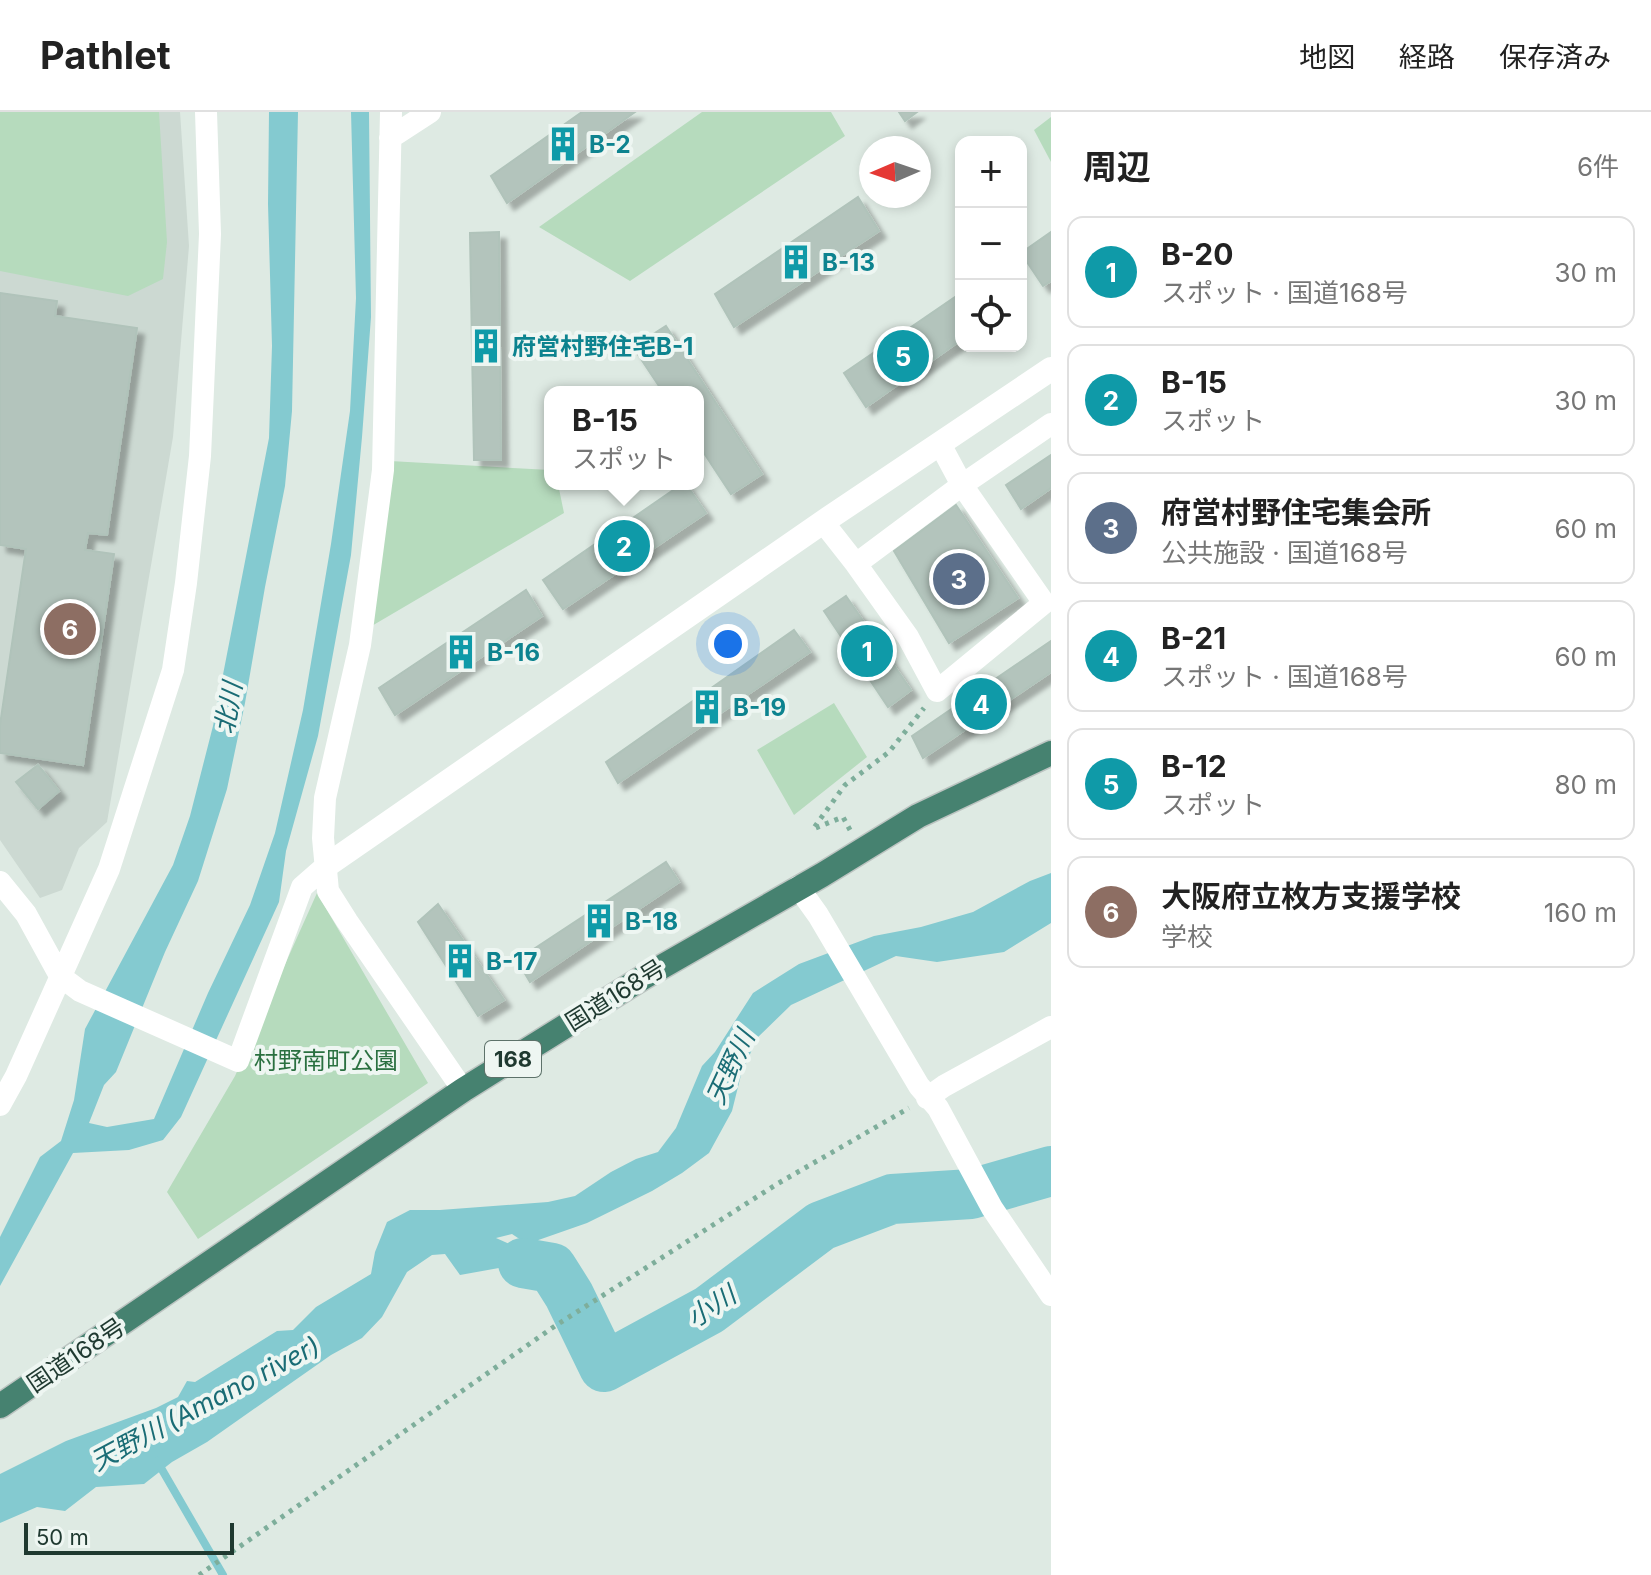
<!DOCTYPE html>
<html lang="ja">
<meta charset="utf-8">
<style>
:root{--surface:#fff;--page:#f6f6f6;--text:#222;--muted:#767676;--line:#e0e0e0;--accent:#1a73e8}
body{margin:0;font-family:Inter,"Noto Sans JP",sans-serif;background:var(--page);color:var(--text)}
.controls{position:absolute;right:24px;top:24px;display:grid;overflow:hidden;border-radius:16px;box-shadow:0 4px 12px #0003}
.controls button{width:72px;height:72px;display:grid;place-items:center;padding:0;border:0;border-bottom:2px solid var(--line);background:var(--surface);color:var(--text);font:40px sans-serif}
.compass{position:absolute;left:859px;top:24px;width:72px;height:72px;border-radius:50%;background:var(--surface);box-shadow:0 4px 12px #0003;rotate:268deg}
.scale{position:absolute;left:24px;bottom:20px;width:210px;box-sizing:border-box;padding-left:8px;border:4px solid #1f3930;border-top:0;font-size:22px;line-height:28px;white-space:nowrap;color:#1f3930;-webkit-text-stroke:6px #eef6f2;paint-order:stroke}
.you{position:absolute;left:728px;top:532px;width:28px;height:28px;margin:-20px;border:6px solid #fff;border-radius:50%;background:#1a73e8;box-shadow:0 0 0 12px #1a73e833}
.badge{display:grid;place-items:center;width:52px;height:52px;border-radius:50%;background:var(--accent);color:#fff;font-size:26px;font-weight:700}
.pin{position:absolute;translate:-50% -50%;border:4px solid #fff;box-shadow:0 2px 8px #0006}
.popup{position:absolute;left:544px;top:274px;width:160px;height:104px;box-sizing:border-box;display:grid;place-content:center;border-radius:16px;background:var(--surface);filter:drop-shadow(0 2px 6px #0005);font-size:26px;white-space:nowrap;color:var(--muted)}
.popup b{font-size:30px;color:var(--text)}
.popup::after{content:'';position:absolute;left:50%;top:100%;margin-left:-16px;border:16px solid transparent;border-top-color:var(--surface)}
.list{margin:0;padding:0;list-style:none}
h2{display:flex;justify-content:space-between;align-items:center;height:104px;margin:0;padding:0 32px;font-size:34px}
h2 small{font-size:26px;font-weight:400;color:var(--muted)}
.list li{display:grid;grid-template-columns:52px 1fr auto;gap:24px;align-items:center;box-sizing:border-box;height:112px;margin:0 16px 16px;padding:0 16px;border:2px solid var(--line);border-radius:16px}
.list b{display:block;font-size:30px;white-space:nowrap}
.list p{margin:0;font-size:26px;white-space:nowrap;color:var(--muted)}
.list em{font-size:26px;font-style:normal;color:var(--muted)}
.icon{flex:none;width:44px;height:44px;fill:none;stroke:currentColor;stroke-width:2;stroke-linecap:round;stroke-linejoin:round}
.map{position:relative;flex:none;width:1051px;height:1463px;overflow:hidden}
header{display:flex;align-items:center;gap:48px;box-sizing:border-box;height:112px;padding:0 40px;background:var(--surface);border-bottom:2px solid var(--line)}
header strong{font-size:38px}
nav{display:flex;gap:44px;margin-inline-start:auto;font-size:28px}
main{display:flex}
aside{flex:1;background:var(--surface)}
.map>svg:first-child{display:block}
</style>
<header>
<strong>Pathlet</strong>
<nav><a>地図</a><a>経路</a><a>保存済み</a></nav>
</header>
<main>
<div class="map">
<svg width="1051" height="1463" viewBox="0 0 1051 1463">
<defs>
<filter id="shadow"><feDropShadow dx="7" dy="7" stdDeviation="2" flood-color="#0004"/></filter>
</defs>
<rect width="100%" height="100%" fill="#deeae3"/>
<path fill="#ccd9d2" d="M 0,0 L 180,0 L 189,134 L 173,325 L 107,710 L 79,736 L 62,778 L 40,786 L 0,728 Z"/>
<path fill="#b6dbbd" d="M 0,0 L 159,0 L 167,130 L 163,167 L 128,184 L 0,159 Z
M 702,0 L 831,0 L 845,24 L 630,169 L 539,115 Z
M 1051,5 L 1051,50 L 1034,18 Z
M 390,349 L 550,358 L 550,372 L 558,372 L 564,401 L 370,515 Z
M 834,591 L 867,645 L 794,703 L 757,638 Z
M 317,781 L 428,971 L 198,1127 L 167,1080 L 235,964 Z"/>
<path fill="#84cad0" d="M 269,0 L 298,0 L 292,299 L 285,374 L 265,475 L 245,591 L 227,677 L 198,769 L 165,840 L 116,960 L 104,973 L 89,1011 L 107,1015 L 154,1007 L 208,881 L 250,793 L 275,721 L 303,598 L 331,432 L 350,299 L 356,186 L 351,0 L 369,0 L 371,205 L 362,325 L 351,443 L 318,624 L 286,739 L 279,790 L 181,1005 L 163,1028 L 129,1038 L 73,1041 L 0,1174 L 0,1125 L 40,1045 L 61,1029 L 74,988 L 85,917 L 173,753 L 190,704 L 213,614 L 269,326 L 272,234 L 268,92 Z
M 1051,761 L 1051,811 L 1004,840 L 937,850 L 896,844 L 791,893 L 757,926 L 741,963 L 732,999 L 709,1041 L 682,1061 L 652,1079 L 587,1111 L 527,1132 L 512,1122 L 496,1126 L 512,1133 L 556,1143 L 578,1184 L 565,1193 L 548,1163 L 510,1154 L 460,1163 L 445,1142 L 432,1143 L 407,1160 L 382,1205 L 362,1226 L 331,1243 L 207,1330 L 172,1350 L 144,1372 L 96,1375 L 65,1399 L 37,1395 L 0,1411 L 0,1362 L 66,1329 L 156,1296 L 178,1285 L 187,1269 L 195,1270 L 277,1219 L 293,1218 L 316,1195 L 371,1162 L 375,1140 L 387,1110 L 410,1098 L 440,1098 L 548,1090 L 575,1084 L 611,1060 L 636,1047 L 658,1040 L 676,1016 L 702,954 L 715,940 L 753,881 L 799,852 L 874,824 L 921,815 L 973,800 L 1030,769 Z"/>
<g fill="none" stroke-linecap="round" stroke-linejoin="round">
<path stroke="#84cad0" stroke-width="8" d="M 157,1349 L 223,1463"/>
<path stroke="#84cad0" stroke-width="50" d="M 523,1151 L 552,1156 L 569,1183 L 604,1255 L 709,1198 L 821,1114 L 892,1087 L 971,1082 L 1051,1059"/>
</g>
<path fill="#b3c4bc" stroke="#b0c3ba" stroke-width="2" filter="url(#shadow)" d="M 582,0 L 635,0 L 507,91 L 491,64 Z
M 899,0 L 917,0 L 905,9 Z
M 858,85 L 879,119 L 734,215 L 715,182 Z
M 499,120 L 501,348 L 474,348 L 470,121 Z
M 1051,120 L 1051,169 L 1043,174 L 1021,141 Z
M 0,181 L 57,189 L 55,204 L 137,216 L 107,423 L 88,421 L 85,438 L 114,442 L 83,653 L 0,641 L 0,613 L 26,437 L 0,433 Z
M 961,181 L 961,228 L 866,295 L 844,261 Z
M 666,214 L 762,362 L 731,382 L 698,332 L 698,280 L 663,280 L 633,235 Z
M 1051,343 L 1051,376 L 1021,397 L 1006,373 Z
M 682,372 L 686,372 L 706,401 L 563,497 L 543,468 Z
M 956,393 L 1018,486 L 949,531 L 894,439 Z
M 526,478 L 542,504 L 395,603 L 379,576 Z
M 846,484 L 911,578 L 888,595 L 824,499 Z
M 794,518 L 810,540 L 618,671 L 606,650 Z
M 1051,529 L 1051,560 L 923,646 L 912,624 Z
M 38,653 L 59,679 L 38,697 L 16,670 Z
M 666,750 L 679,770 L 530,870 L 517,848 Z
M 438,792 L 504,888 L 478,904 L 418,810 Z"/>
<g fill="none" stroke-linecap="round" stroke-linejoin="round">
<g stroke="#bcc4c1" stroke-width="27">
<path id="trunk" d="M 0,1294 L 463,978 L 644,865 L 822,763 L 918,704 L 1051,641"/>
</g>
<path stroke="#7eae9b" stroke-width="5" stroke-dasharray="4 6" stroke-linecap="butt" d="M 850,718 L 843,705 L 813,717 L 845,673 L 889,640 L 924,596
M 199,1463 L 555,1214 L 777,1072 L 909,996"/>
<path stroke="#fff" stroke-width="22" d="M 391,0 L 383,358 L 360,533 L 325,686 L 323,726 L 328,779 L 347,809 L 463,978
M 390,26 L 430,0
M 940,332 L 962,373 L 1051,312
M 823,410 L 856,452 L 908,525 L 937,579 L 1044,491 L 962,373 L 856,452
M 0,770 L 26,802 L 60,864 L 80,879 L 238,949 L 302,775 L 326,754
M 798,775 L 818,803 L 919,974 L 938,996 L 992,1096 L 1051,1183
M 927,986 L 944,974 L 1051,915
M 0,993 L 16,964 L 109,757 L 173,558 L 186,471 L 200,344 L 210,122 L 206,0"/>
<path stroke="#fff" stroke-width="24" d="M 326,754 L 823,410 L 1051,257"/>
<use href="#trunk" stroke="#468270" stroke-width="24"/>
</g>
<defs>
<g id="building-bare" transform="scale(2.76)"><path d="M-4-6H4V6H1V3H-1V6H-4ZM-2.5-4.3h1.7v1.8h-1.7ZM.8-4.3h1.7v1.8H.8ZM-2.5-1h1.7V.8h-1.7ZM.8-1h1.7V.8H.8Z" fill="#0f9aa8" stroke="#eef6f2" stroke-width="2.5" paint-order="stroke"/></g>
</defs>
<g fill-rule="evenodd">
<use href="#building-bare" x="563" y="32"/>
<use href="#building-bare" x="796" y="150"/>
<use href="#building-bare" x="486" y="234"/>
<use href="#building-bare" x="461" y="540"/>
<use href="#building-bare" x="707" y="595"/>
<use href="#building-bare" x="599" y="809"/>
<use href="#building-bare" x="460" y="849"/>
</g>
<g text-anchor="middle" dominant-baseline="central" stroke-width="8" stroke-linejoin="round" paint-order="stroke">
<rect fill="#eef6f2" stroke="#5d726a" stroke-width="2" x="485" y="929" width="56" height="36" rx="6"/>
<g font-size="22" font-weight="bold" fill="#1f3930">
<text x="513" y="947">168</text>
</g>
<g font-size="24" font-weight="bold" fill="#0d838f" stroke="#eef6f2" text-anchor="start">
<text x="589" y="32">B-2</text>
<text x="822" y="150">B-13</text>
<text x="512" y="234">府営村野住宅B-1</text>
<text x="487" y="540">B-16</text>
<text x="733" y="595">B-19</text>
<text x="625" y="809">B-18</text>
<text x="486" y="849">B-17</text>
</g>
<g font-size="24" fill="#1f3930" stroke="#eef6f2">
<text transform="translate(615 883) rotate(-32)">国道168号</text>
<text transform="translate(76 1243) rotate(-34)">国道168号</text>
</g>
<g font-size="24" fill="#2a7040" stroke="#eef6f2">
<text x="326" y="948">村野南町公園</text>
</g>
<g font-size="26" font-style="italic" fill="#1a6c75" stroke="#eef6f2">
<text transform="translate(228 596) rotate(-80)">北川</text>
<text transform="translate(730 955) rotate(-65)">天野川</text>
<text transform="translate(711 1194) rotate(-33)">小川</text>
<text transform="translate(205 1291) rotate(-28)">天野川 (Amano river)</text>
</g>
</g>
</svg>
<div class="controls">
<button>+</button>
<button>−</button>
<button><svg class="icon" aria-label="locate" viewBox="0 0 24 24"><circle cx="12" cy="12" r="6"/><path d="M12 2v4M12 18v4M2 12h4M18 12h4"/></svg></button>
</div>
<svg class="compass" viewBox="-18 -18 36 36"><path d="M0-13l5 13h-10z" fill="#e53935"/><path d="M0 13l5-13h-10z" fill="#767676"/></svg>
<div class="scale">50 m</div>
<div class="you"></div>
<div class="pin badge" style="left:867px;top:539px;background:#0f9aa8">1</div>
<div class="pin badge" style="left:624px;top:434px;background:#0f9aa8">2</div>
<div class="popup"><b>B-15</b>スポット</div>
<div class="pin badge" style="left:959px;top:467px;background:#5c6f8a">3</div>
<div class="pin badge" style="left:981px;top:592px;background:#0f9aa8">4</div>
<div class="pin badge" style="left:903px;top:244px;background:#0f9aa8">5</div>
<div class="pin badge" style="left:70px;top:517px;background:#8d6e63">6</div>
</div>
<aside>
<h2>周辺<small>6件</small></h2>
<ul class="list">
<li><span class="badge" style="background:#0f9aa8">1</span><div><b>B-20</b><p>スポット · 国道168号</p></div><em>30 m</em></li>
<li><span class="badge" style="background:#0f9aa8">2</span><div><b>B-15</b><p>スポット</p></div><em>30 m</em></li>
<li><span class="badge" style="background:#5c6f8a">3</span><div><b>府営村野住宅集会所</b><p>公共施設 · 国道168号</p></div><em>60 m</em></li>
<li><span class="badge" style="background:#0f9aa8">4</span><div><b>B-21</b><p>スポット · 国道168号</p></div><em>60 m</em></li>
<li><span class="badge" style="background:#0f9aa8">5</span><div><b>B-12</b><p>スポット</p></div><em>80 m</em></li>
<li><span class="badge" style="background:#8d6e63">6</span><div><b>大阪府立枚方支援学校</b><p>学校</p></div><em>160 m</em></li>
</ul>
</aside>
</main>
